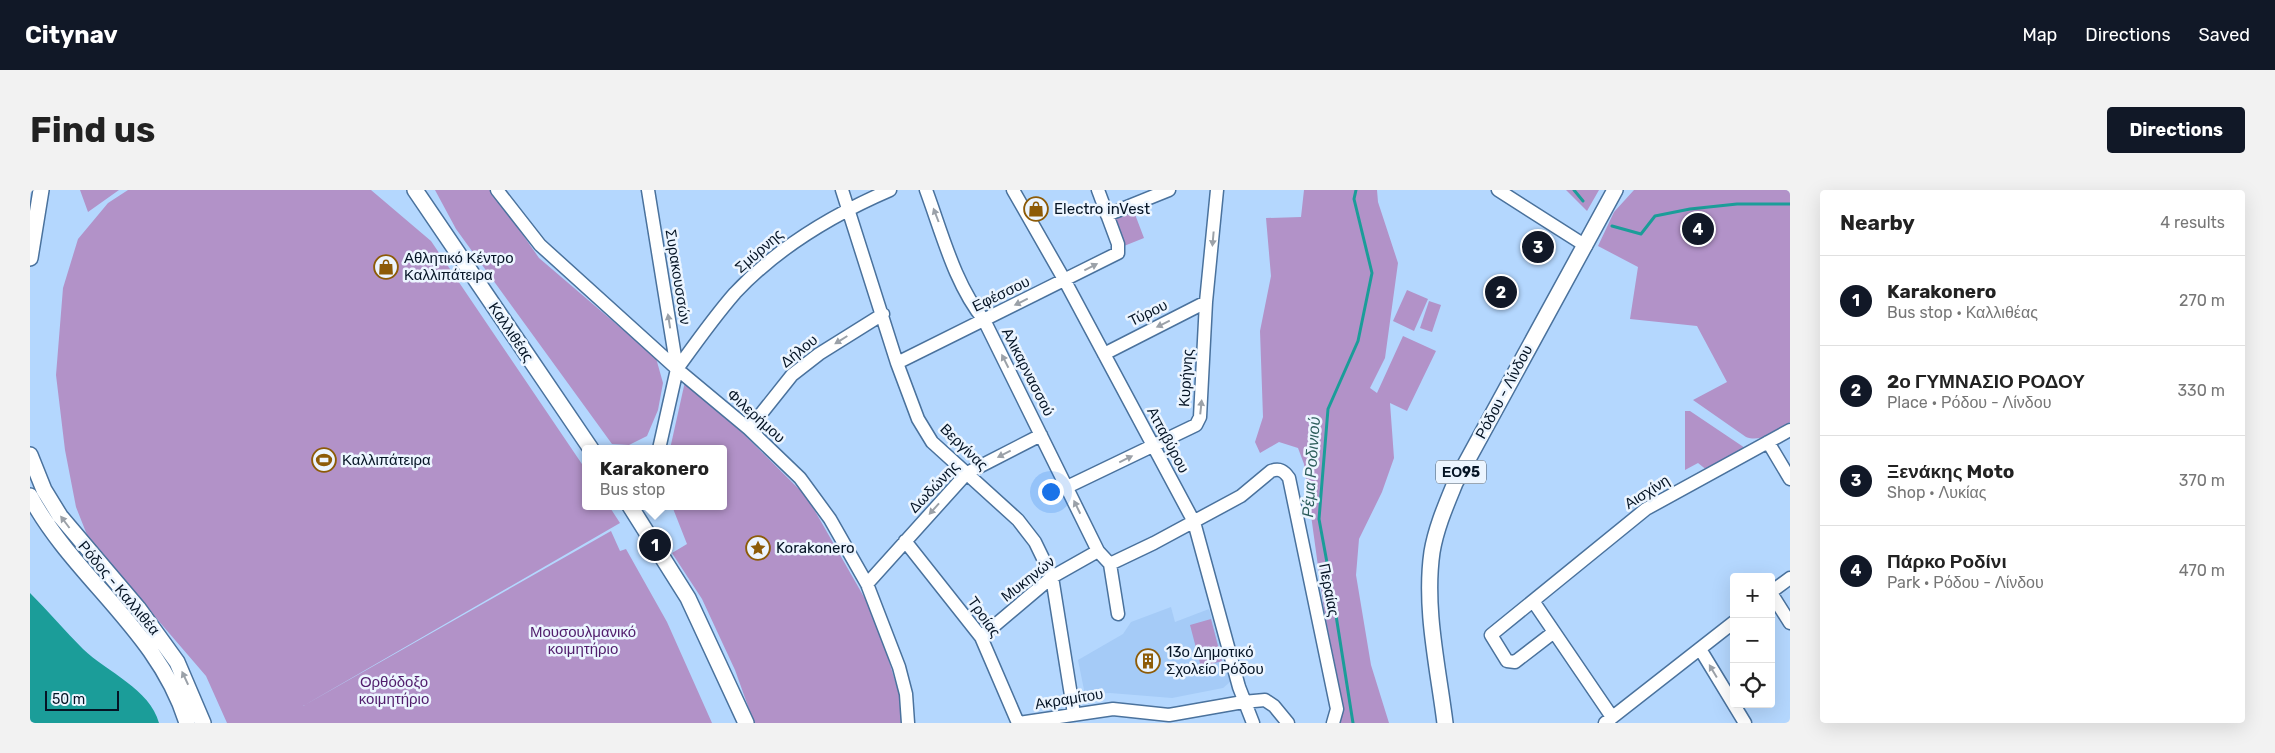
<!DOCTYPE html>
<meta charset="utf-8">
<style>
:root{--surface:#fff;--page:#f2f2f2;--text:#222;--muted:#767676;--line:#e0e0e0;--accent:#111827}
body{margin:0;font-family:Rubik,sans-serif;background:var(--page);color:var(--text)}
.controls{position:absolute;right:15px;bottom:15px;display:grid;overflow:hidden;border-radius:5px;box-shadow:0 5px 20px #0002}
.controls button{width:45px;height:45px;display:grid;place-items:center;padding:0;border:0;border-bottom:1px solid var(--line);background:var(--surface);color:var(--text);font:25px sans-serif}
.scale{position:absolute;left:15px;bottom:12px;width:74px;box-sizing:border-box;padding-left:5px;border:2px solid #051425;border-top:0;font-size:14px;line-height:18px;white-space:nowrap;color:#051425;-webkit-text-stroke:4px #ecf5ff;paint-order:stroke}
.you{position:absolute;left:1020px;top:301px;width:18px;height:18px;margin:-12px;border:4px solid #fff;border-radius:50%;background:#1a73e8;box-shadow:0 0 0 8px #1a73e833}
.badge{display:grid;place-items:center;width:32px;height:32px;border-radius:50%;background:var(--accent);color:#fff;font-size:16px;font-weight:700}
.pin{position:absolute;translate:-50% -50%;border:2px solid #fff;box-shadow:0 1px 5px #0006}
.popup{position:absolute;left:552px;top:255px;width:145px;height:65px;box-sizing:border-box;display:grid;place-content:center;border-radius:5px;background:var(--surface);filter:drop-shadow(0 1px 4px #0005);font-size:16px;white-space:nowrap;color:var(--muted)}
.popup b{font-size:19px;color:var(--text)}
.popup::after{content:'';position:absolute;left:50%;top:100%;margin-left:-10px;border:10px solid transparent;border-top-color:var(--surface)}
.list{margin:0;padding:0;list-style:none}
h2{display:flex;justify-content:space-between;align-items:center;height:65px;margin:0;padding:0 20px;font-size:21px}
h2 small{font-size:16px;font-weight:400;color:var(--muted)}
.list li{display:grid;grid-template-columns:32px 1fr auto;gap:15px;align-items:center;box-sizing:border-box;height:90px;padding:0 20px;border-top:1px solid var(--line)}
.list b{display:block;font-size:19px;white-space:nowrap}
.list p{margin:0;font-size:16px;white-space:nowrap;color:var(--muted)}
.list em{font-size:16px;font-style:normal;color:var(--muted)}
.icon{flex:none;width:28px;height:28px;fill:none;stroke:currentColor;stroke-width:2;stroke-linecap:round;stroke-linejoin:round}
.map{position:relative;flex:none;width:1760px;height:533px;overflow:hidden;border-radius:5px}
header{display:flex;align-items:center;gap:30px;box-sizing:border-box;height:70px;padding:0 25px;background:var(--accent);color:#fff}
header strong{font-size:24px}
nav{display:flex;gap:28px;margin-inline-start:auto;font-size:18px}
.intro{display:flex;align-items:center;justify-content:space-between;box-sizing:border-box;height:120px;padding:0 30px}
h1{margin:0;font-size:35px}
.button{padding:12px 22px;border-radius:5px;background:var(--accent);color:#fff;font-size:18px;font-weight:700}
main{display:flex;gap:30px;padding:0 30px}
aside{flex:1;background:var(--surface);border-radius:5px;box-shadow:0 5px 20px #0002}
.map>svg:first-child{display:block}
</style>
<header>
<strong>Citynav</strong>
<nav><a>Map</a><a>Directions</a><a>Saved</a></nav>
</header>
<div class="intro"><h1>Find us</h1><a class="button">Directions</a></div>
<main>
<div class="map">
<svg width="1760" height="533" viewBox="0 0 1760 533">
<rect width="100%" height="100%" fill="#b4d7fe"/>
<path fill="#a5cbf7" d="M 1141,417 L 1145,432 L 1179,419 L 1200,492 L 1193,498 L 1142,508 L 1080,503 L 1055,505 L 1048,470 L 1093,444 L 1101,432 Z"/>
<path fill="#b292c8" d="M 50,0 L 89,0 L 58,22 Z
M 98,0 L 341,0 L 401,51 L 556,280 L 556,316 L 579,316 L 590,333 L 273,516 L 581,341 L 590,361 L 596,359 L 637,432 L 682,533 L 197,533 L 176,486 L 59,350 L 46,317 L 35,260 L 26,185 L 33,98 L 48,49 L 78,13 Z
M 405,0 L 462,0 L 509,68 L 626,168 L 633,193 L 628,220 L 617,246 L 599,255 L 582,254 L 426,39 Z
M 1274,0 L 1347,0 L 1348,12 L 1368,73 L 1355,168 L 1340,198 L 1347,203 L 1373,146 L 1406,161 L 1377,221 L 1360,213 L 1364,268 L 1352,302 L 1329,349 L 1326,385 L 1341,475 L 1359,533 L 1310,533 L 1312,510 L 1294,420 L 1274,274 L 1268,258 L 1249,252 L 1230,263 L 1225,252 L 1233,227 L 1230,141 L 1241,86 L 1236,28 L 1271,27 Z
M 1536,0 L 1569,0 L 1557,21 Z
M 1604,0 L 1760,0 L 1760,232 C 1746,240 1732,253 1716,247 L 1663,210 L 1697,192 L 1667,136 L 1600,129 L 1608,77 L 1568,56 L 1584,22 Z
M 1103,19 L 1114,48 L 1094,56 L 1084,27 Z
M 1377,100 L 1398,109 L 1384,141 L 1363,131 Z
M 1399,111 L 1411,115 L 1402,142 L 1390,138 Z
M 656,187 L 777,307 L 846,428 L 869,504 L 874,533 L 724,533 L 705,480 L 672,409 L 642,363 L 657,354 L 642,316 L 694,316 L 694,259 L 640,259 Z
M 1655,221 L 1660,221 L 1715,258 L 1678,281 L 1668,273 L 1655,280 Z
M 1181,429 L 1192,471 L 1171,477 L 1160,435 Z"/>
<path fill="#1b9d99" d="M 0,403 C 18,421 35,441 53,459 C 77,482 120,499 129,533 L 0,533 Z"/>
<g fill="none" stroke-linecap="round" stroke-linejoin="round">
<path stroke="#1b9d99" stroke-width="3" d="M 1544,0 L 1553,11
M 1582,36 L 1611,44 L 1625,26 L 1660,19 L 1707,14 L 1760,14
M 1323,533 L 1302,400 L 1289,329 L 1298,219 L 1328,151 L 1342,83 L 1324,9 L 1326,0"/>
<g stroke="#4a729d" stroke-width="15">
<path id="minor" d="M 467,0 L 510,55 L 647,179 L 719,239 L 770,288 L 800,329 L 837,394 L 869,477 L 876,504 L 878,533
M 618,0 L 647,179 L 629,259
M 812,0 L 867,173 L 888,229 L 902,252 L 988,330 L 1005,352 L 1022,387 L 1044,524
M 896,0 C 912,43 925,95 954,130 L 1068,361 L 1080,374
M 983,0 L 1035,91 L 1164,332 L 1209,497 L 1223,533
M 1468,0 L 1556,56
M 1077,25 L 1139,0
M 1074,164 L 1176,112
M 867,173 L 1088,63 L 1088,54 L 1068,0
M 647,179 C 665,154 684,127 705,103 C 748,57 802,25 860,0
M 719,239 L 762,185 L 789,164 L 853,124
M 1738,252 L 1760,289
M 1037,297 L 1166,235 L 1170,227 L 1176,112 L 1187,0
M 875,351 L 951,447 L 988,533
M 1080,374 L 1124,353 L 1211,306 L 1241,281 C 1250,278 1254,281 1259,288 L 1307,519 L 1303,533
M 1080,374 L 1088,424
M 837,394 L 937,283 L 1011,245
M 1741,402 L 1760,388
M 1741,403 L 1760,433
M 1503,411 L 1582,527
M 1524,442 L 1485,472 L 1477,471 L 1461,445 L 1616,319 L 1760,240
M 951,447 L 1022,387 L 1068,361
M 1670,459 L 1715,533
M 989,533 L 1083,519 L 1139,525 L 1213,512 L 1235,510 L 1244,516 L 1258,533
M 1575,533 L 1704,432"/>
</g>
<g stroke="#4a729d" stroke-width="18">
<path id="major" d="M 385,0 L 561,259
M 0,68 L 11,0
M 0,265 L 14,300 L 30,326 L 108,418 L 147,472 L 173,533
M 0,306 C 44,388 129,441 157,533
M 600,316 L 658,408 L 716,533
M 1415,533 C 1408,477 1394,418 1402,362 C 1406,338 1416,315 1425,293 L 1585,0"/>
</g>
<use href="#minor" stroke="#fff" stroke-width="12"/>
<use href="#major" stroke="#fff" stroke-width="15"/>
</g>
<defs><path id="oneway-solid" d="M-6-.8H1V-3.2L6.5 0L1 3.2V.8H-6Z" transform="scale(1.25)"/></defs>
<g fill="#9ba1a8">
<use href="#oneway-solid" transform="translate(906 25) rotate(-111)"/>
<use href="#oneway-solid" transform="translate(1183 49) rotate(95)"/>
<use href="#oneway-solid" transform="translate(1061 77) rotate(-27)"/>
<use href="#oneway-solid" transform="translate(991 112) rotate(154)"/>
<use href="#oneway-solid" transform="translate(639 131) rotate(-99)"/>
<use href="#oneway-solid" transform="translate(1133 134) rotate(154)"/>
<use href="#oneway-solid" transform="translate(811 150) rotate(148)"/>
<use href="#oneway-solid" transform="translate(975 171) rotate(-117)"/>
<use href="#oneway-solid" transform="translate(1171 217) rotate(-84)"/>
<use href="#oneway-solid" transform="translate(974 264) rotate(153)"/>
<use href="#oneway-solid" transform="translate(1096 269) rotate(-26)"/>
<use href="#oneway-solid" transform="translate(1047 317) rotate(-116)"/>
<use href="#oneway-solid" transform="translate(904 319) rotate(132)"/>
<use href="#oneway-solid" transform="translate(35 332) rotate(-127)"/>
<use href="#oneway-solid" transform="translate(1683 481) rotate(-121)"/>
<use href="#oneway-solid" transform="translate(155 488) rotate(-115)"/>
</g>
<defs>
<g id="shop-ring" transform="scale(1.25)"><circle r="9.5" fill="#ecf5ff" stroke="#8d5b07" stroke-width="1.5"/><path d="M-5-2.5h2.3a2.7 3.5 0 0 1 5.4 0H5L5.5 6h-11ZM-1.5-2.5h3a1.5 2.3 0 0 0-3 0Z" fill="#8d5b07"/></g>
<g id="stadium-ring" transform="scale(1.25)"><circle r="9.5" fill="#ecf5ff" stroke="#8d5b07" stroke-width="1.5"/><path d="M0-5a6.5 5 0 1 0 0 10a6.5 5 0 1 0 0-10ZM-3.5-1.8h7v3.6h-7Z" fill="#8d5b07"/></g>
<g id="sight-ring" transform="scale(1.25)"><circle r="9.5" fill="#ecf5ff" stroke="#8d5b07" stroke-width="1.5"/><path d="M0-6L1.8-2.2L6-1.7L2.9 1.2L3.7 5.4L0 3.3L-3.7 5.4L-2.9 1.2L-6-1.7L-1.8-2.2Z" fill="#8d5b07"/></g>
<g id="building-ring" transform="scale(1.25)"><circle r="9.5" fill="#ecf5ff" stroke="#8d5b07" stroke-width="1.5"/><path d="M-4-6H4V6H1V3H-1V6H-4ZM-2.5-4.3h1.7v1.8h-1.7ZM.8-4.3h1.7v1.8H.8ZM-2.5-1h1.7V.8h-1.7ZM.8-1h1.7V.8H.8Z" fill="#8d5b07"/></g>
</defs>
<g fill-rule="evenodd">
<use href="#shop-ring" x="1006" y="19"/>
<use href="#shop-ring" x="356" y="77"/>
<use href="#stadium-ring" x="294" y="270"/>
<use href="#sight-ring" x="728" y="358"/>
<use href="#building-ring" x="1118" y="471"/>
</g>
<g text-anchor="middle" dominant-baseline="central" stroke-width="5" stroke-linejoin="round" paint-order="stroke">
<rect fill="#ecf5ff" stroke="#4a5866" stroke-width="1" x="1406" y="270.5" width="50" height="23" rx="4"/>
<g font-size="14" font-weight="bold" fill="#051425">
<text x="1431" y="282">ΕΟ95</text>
</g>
<g font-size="15" fill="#051425" stroke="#ecf5ff" text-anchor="start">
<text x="1024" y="19">Electro inVest</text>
<text x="374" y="68">Αθλητικό Κέντρο<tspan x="374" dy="17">Καλλιπάτειρα</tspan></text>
<text x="312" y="270">Καλλιπάτειρα</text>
<text x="746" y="358">Korakonero</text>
<text x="1136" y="462">13ο Δημοτικό<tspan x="1136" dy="17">Σχολείο Ρόδου</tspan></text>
</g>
<g font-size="15" fill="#051425" stroke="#ecf5ff">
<text transform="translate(729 61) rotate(-41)">Σμύρνης</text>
<text transform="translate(648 87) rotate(81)">Συρακουσσών</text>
<text transform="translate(971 104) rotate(-26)">Εφέσσου</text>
<text transform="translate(1118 123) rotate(-26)">Τύρου</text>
<text transform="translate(481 142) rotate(56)">Καλλιθέας</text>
<text transform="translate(769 161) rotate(-39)">Δήλου</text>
<text transform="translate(998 182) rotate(63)">Αλικαρνασσού</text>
<text transform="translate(1156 188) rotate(-86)">Κυρήνης</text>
<text transform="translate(1474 202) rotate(-62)">Ρόδου - Λίνδου</text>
<text transform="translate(726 226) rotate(42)">Φιλερήμου</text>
<text transform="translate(1138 250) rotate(62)">Ατταβύρου</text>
<text transform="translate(934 257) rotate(44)">Βεργίνας</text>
<text transform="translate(904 297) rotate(-46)">Δωδώνης</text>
<text transform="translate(1617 302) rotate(-32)">Αισχίνη</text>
<text transform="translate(998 389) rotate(-38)">Μυκηνών</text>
<text transform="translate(89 398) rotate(50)">Ρόδος - Καλλιθέα</text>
<text transform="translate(1299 400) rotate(79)">Περαίας</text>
<text transform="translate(954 427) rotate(55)">Τροίας</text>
<text transform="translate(1039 509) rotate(-9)">Ακραμίτου</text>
</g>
<g font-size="15" fill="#511d6c" stroke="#ecf5ff">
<text x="553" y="442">Μουσουλμανικό<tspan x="553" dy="17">κοιμητήριο</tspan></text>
<text x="364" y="492">Ορθόδοξο<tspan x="364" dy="17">κοιμητήριο</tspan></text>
</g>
<g font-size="16" font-style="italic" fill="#2c5d5b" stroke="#ecf5ff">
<text transform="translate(1281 277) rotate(-86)">Ρέμα Ροδινιού</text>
</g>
</g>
</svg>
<div class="controls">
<button>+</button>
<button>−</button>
<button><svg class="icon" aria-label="locate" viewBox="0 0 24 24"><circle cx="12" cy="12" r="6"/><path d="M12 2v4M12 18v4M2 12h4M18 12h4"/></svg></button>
</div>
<div class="scale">50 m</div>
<div class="you"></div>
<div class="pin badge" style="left:625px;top:355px">1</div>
<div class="popup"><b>Karakonero</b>Bus stop</div>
<div class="pin badge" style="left:1471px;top:102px">2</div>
<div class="pin badge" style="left:1508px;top:57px">3</div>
<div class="pin badge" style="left:1668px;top:39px">4</div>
</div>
<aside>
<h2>Nearby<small>4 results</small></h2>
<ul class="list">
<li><span class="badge">1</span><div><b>Karakonero</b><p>Bus stop · Καλλιθέας</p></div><em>270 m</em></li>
<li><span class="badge">2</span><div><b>2ο ΓΥΜΝΑΣΙΟ ΡΟΔΟΥ</b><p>Place · Ρόδου - Λίνδου</p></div><em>330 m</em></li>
<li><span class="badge">3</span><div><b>Ξενάκης Moto</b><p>Shop · Λυκίας</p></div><em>370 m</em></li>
<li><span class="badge">4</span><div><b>Πάρκο Ροδίνι</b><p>Park · Ρόδου - Λίνδου</p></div><em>470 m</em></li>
</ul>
</aside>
</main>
